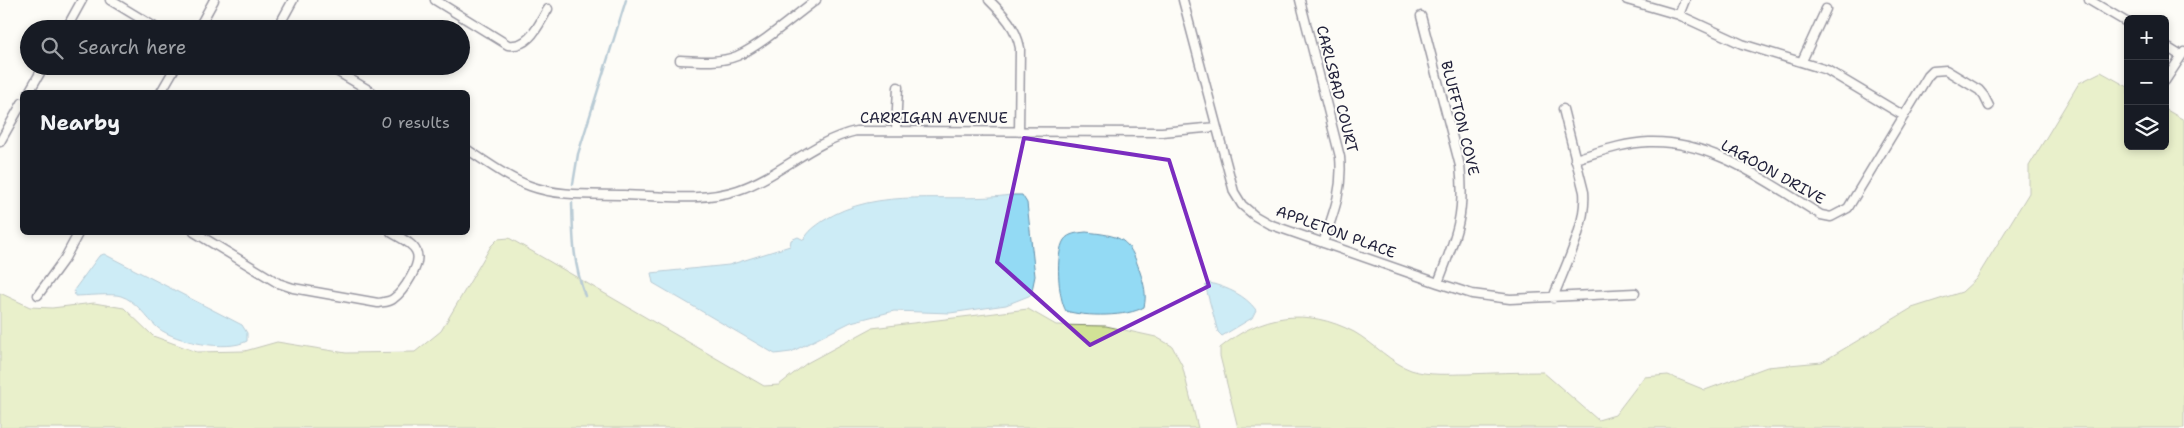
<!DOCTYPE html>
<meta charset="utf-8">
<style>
:root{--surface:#171b24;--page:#20242c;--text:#f1f3f6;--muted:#9ea1a6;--line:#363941}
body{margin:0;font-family:"Shantell Sans",sans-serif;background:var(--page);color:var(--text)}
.controls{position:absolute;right:15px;top:15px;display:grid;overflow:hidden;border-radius:8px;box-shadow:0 2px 8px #0003}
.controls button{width:45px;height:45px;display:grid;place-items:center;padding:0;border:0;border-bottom:1px solid var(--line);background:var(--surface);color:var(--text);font:25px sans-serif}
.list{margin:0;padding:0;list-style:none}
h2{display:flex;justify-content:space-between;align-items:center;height:65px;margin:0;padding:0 20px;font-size:21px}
h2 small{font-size:16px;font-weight:400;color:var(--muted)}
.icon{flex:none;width:28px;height:28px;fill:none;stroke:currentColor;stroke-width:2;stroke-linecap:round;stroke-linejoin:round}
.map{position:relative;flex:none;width:2184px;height:428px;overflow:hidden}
.search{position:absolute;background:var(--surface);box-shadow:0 2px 8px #0003;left:20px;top:20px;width:450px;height:55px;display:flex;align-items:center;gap:12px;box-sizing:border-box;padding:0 18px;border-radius:28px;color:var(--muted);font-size:19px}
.panel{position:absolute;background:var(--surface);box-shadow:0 2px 8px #0003;left:20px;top:90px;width:450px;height:145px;border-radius:8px}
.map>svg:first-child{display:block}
</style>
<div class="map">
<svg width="2184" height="428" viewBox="0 0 2184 428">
<rect width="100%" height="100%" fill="#fdfcf7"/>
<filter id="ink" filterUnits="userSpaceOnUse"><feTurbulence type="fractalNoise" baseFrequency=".02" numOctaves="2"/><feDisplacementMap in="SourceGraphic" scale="10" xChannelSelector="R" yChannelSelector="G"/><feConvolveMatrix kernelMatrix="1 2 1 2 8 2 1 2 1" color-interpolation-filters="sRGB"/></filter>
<g filter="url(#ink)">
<path fill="#d1e296" stroke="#7a8268" d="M 2101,72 L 2128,87 L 2128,146 L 2165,146 L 2165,109 L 2184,120 L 2184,428 L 1238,428 L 1220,356 L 1220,348 C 1261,314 1306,307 1354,332 C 1372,342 1393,364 1411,370 C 1429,376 1449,374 1467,374 C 1493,373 1518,372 1543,372 L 1598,420 L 1615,415 L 1644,377 L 1668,375 L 1705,390 L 1767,367 L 1822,362 L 1912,308 L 1962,292 L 1976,279 L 2029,193 L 2029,166 L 2079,83 Z
M 509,238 L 764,386 L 779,385 L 807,363 L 872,328 L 1028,309 L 1056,325 L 1106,326 L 1156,337 L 1172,346 L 1182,365 L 1198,428 L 0,428 L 0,293 L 30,307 L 52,308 L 94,303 L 124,308 L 153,336 L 197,352 L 245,351 L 277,342 L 346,353 L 415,352 L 441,331 L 491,246 L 498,239 Z"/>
<path fill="#93daf4" stroke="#6690aa" d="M 1011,195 L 1022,195 L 1027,203 L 1035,276 L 1031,295 L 1006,305 L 950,313 L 894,311 L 851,322 L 791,352 L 775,354 L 653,283 L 651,273 L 729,265 L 790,246 L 791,240 L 798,237 L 804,240 C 808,231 816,226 823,221 C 878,185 949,204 1011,195 Z
M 1086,232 C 1121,236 1129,237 1140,272 C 1144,284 1147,295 1144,307 C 1128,317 1085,317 1066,311 C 1058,298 1055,254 1064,240 C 1069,233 1078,233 1086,232 Z
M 104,254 L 242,325 L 247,333 L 247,341 C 227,352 176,342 158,328 C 146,318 137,301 121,296 C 113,293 85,296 75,296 L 74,290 L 99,256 Z
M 1210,283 C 1228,288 1245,295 1256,310 L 1252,318 L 1222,336 L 1218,332 L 1207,292 L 1206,285 Z"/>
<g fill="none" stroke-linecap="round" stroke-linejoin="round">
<path stroke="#6690aa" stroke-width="2.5" d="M 573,184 L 578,154 L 626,0
M 572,203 C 573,240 573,262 585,296"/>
<g stroke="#22223b" stroke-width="11">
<path id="minor" d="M 110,0 L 158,29
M 435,0 L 508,45 C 530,48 538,25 548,9
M 989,0 C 1004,15 1016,27 1020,48 L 1019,132
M 1183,0 L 1234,192 L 1242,205 L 1255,216 L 1269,224 L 1438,283 L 1472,294 L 1510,299 L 1635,293
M 1300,0 L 1340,157 C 1343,190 1334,212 1323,243
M 1627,0 L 1679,15 L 1742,44 L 1827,70 L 1904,116
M 2089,0 L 2128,23
M 1679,15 L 1685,0
M 1421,16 L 1460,166 C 1466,216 1455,238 1438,283
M 66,29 L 82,0
M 198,29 L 214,0
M 277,29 L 293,0
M 2165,46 L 2181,56
M 680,60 C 698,61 720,63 737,56 C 763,44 793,17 816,0
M 1802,61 L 1826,9
M 328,66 L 372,92
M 2165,81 L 2184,52
M 29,92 L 44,66
M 161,92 L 176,66
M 896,130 L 898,87
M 0,142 L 22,103
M 468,150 C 488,163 508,178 530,186 C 560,197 593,194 624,195 C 661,196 702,202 738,190 C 780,176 812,141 856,131 L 1162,132 L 1216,127
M 1575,159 C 1599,152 1623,143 1649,142 C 1714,140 1768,183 1821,215 L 1831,217 L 1848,208 L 1928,76 L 1933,71 L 1946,70 L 1979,90 L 1984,96 L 1989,106
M 194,232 L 278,283 L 293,288 L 378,303 C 383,302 389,302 393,299 C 403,292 423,263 416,251 C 412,242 399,238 391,232
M 38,295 L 65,258 L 79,232
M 1553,298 C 1565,266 1587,225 1584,192 L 1563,109"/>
</g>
<use href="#minor" stroke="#fdfcf7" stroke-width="8"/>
</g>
</g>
<path d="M0 0H2184V428H0ZM 1024,138 L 1169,160 L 1209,286 L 1090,345 L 997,262 Z" fill="#fdfcf7" fill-opacity=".55" fill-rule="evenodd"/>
<path fill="none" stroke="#7b2cbf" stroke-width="4" stroke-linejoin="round" d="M 1024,138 L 1169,160 L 1209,286 L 1090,345 L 997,262 Z"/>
<g text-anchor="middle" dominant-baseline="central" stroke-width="4" stroke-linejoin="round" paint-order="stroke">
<g font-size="15" fill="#22223b" stroke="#fdfcf7">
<text transform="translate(1337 89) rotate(76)">CARLSBAD COURT</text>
<text x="934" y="118">CARRIGAN AVENUE</text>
<text transform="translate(1460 118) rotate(76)">BLUFFTON COVE</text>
<text transform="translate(1773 172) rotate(29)">LAGOON DRIVE</text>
<text transform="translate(1336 232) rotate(20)">APPLETON PLACE</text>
</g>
</g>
</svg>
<div class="controls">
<button>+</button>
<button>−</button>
<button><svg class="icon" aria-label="layers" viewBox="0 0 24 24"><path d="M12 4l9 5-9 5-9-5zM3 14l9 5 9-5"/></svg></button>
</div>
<div class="search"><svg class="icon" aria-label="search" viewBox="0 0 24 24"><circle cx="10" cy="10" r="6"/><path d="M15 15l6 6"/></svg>Search here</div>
<section class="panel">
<h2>Nearby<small>0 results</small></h2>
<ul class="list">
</ul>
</section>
</div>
